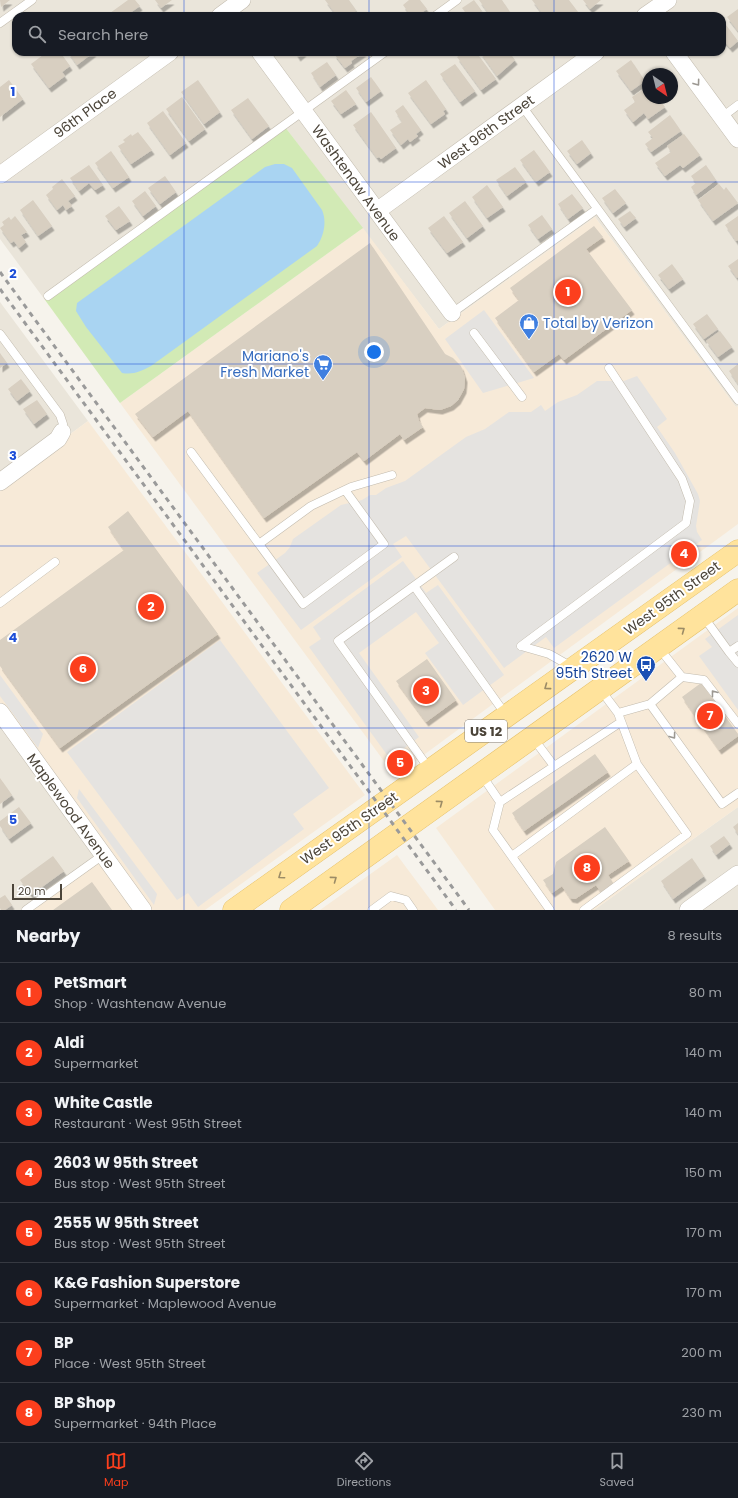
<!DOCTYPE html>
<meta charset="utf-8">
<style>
:root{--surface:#171b24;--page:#20242c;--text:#f1f3f6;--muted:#9ea1a6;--line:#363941;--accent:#fc3f1d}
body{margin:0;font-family:Poppins,sans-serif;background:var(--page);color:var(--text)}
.compass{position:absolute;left:642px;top:68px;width:36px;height:36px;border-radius:50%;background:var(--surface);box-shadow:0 1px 3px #0004;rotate:145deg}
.scale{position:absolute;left:12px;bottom:10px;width:50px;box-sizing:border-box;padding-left:4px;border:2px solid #4b4439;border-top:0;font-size:11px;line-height:14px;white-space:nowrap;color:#4b4439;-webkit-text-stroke:3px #fff;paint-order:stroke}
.you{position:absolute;left:374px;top:352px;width:14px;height:14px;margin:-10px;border:3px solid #fff;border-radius:50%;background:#1a73e8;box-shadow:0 0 0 6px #1a73e833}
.badge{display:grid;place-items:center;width:26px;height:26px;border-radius:50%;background:var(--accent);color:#fff;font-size:13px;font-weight:700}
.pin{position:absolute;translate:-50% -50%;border:2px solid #fff;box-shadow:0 1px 4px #0006}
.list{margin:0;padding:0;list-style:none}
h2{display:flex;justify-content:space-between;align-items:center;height:52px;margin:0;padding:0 16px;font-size:17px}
h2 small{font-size:13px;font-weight:400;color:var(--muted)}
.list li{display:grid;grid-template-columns:26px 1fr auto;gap:12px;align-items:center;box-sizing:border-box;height:60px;padding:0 16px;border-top:1px solid var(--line)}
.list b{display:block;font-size:15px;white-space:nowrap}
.list p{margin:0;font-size:13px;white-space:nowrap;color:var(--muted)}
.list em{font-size:13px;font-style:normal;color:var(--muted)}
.icon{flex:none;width:22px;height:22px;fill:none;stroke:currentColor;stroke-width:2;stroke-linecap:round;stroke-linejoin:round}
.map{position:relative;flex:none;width:738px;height:910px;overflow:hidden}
.search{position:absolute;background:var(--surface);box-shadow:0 1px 3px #0004;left:12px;right:12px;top:12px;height:44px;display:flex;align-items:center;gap:10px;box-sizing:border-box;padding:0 14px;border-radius:12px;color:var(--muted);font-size:15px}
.sheet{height:532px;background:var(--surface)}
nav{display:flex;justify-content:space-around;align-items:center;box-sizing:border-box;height:56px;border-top:1px solid var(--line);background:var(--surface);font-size:11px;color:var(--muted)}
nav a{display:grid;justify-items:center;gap:2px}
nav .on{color:var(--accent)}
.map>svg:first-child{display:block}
</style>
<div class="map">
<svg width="738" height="910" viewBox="0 0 738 910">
<defs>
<filter id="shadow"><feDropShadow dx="2.5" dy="4.5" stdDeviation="0" flood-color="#0004"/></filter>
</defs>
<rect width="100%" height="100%" fill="#f6f3ec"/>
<path fill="#eae5da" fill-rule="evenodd" d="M 0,0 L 738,0 L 738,406 L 736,407 L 595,217 L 439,329 L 285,127 L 45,300 L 0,239 ZM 16,16 L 722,16 L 722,52 L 16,52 ZM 648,74 L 672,74 L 672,98 L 648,98 Z
M 0,302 L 88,421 L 0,486 Z
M 0,706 L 107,854 L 30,910 L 0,910 Z
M 738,807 L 738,910 L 594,910 Z"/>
<path fill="#f7ead8" d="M 595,217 L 736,407 L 738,406 L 738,524 L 395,776 L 120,403 L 363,228 L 439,329 Z
M 88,421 L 365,795 L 205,910 L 30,910 L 107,854 L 0,706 L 0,486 Z
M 738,608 L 738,807 L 594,910 L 495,910 L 436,828 Z
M 397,855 L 438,910 L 320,910 Z"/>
<path fill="#d2eab5" d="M 285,127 L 363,228 L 120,403 L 45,300 Z"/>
<path fill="#e5e3e0" d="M 484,310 L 534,378 L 483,393 L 445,339 Z
M 637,376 L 667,419 L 657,427 L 675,453 L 698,494 L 700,501 L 696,526 L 697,532 L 702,540 L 554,648 L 546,637 L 504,668 L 406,536 L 393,544 L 402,557 L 301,630 L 257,573 L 285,553 L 290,547 L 293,539 L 341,505 L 362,500 L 370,495 L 376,495 L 386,488 L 405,481 L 466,437 L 485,429 L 509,412 L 531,412 L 541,405 L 545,411 L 558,402 L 577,395 L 597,381 L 624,381 Z
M 403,561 L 426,593 L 438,585 L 504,675 L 463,705 L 425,653 L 439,643 L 416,612 L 359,653 L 419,737 L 390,759 L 309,647 L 321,639 L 313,627 Z
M 738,615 L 738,710 L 699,656 L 712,647 L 705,639 Z
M 220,640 L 329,788 L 293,814 L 304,829 L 198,907 L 188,893 L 177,900 L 67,752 Z
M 0,675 L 43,734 L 38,748 L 0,696 Z
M 79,789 L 157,894 L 154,905 L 77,798 Z"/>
<path fill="#a9d4f2" d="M 275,164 L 284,164 L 292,168 L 322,210 C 327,221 324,236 317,246 L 151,366 C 141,371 134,375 122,373 L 86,327 L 76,311 L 77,303 L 265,167 Z"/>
<path fill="#d8cfc1" filter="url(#shadow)" d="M 0,0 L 10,0 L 1,7 Z
M 128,0 L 135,0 L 140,6 L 130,13 L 133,16 L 113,16 L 110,13 Z
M 155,0 L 172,0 L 161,8 Z
M 325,0 L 349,0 L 356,10 L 355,11 L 358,16 L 337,16 Z
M 409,0 L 420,0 L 427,9 L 417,16 L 411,16 L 403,5 Z
M 474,0 L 482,11 L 474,16 L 468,16 L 462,8 Z
M 479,0 L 502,0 L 510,12 L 505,16 L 493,16 L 491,13 L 489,14 Z
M 532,0 L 569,0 L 578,12 L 572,16 L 544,16 Z
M 583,0 L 601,0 L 590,9 Z
M 738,9 L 738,31 L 727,17 Z
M 722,21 L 723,21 L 738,41 L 730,48 L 724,41 L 722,42 Z
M 47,52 L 60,52 L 70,66 L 62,72 L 65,76 L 49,88 L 31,64 Z
M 68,52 L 94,52 L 77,65 Z
M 295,52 L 304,52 L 298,57 Z
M 337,52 L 364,52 L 351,61 L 352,63 L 345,68 L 334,54 Z
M 464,52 L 476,52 L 496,79 L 481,90 L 457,57 Z
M 480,52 L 509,52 L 515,60 L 497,76 Z
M 631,60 L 645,81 L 631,91 L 616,71 Z
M 327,62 L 336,75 L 320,87 L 311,73 Z
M 455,64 L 475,91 L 460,102 L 440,74 Z
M 371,77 L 381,91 L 366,102 L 356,88 Z
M 9,80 L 23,99 L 0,117 L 0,87 Z
M 198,80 L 220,112 L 204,124 L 181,92 Z
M 426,80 L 446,109 L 443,111 L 445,114 L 431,124 L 408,93 Z
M 648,86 L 648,98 L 658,98 L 665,107 L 648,119 L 644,113 L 633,122 L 624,110 L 635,102 L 632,97 Z
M 346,90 L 356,104 L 341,114 L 331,101 Z
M 182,97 L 205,129 L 189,141 L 166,109 Z
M 248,98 L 269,126 L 252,139 L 231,110 Z
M 403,105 L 421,130 L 416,134 L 418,136 L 410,142 L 408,139 L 401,145 L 390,130 L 402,122 L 395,111 Z
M 163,111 L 186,143 L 170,155 L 147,123 Z
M 371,112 L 396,148 L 381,159 L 379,157 L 377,158 L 353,125 Z
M 670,115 L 681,131 L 651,152 L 645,144 L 653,138 L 648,132 Z
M 138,132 L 152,150 L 131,164 L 118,146 L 125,142 L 123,140 L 131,134 L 132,136 Z
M 684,134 L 700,155 L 683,168 L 680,165 L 665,176 L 655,163 L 671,152 L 667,146 Z
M 582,140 L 591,153 L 577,164 L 567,151 Z
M 534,150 L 550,172 L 536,182 L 520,160 Z
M 111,151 L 129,177 L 113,188 L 95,163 Z
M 89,165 L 103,185 L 95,190 L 89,183 L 79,191 L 70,178 Z
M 706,165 L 716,180 L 696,195 L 691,187 L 696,183 L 691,176 Z
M 515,167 L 526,182 L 507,196 L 496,180 Z
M 165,176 L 176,192 L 160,204 L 148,188 Z
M 62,179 L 75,196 L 68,201 L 72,206 L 66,210 L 63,205 L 57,210 L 46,195 L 53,189 L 52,187 Z
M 719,184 L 724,190 L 726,187 L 738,203 L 713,221 L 698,200 Z
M 487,185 L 503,207 L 487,218 L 472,197 Z
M 615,189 L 626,203 L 613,213 L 602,198 Z
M 145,191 L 156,206 L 143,216 L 132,201 Z
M 572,194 L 583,208 L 568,219 L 558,204 Z
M 33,200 L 52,226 L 38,236 L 20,210 Z
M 465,201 L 483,226 L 467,238 L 449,213 Z
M 119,206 L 130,221 L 116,230 L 105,216 Z
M 630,211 L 636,218 L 624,227 L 618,219 Z
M 542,215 L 552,229 L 538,239 L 528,225 Z
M 15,216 L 27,232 L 21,235 L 26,242 L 19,248 L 14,241 L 11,243 L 0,228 L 4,225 L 2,222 L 9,217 L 11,220 Z
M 444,216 L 463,242 L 447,253 L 428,228 Z
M 738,216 L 738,240 L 736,241 L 725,225 Z
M 594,226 L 603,237 L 586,249 L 632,310 L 564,360 L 559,354 L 534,372 L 495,318 L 519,300 L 510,288 Z
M 370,243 L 445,354 L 453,358 L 461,366 L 465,378 L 464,389 L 458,400 L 451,406 L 440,410 L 425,408 L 417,414 L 419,421 L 423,427 L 404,440 L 400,434 L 364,461 L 357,452 L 264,518 L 188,411 L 153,437 L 135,414 Z
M 738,259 L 738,277 L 737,278 L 728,266 Z
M 672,264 L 683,279 L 669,289 L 658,275 Z
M 707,314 L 718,329 L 704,339 L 693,324 Z
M 720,331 L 732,347 L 718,357 L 706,341 Z
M 0,353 L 7,363 L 0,368 Z
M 738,364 L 738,384 L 729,371 Z
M 21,379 L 30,391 L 17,401 L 8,389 Z
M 37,400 L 47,414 L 34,424 L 23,409 Z
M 128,511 L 218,634 L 60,748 L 0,666 L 0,640 L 124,550 L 108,527 Z
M 427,659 L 456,700 L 426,722 L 396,681 Z
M 701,683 L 738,734 L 738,736 L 719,750 L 682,697 Z
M 595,754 L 608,772 L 524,831 L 512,813 Z
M 0,778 L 12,795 L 0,804 Z
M 19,807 L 31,823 L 9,839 L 0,826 L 0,821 Z
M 738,823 L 738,834 L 733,827 Z
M 605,827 L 629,861 L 608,875 L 613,883 L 601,892 L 596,885 L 575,899 L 570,898 L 562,886 L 552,893 L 543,880 L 553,874 L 556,862 Z
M 724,836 L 730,844 L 716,855 L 710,846 Z
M 53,856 L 64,871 L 31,895 L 20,880 Z
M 692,858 L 704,876 L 673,899 L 661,881 Z
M 92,882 L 112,910 L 53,910 Z
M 5,895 L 12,905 L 5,910 L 1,910 L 0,908 L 0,898 Z"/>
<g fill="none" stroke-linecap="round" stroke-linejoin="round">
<g stroke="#c2bbae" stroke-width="9">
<path id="service" d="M 435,16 L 457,0
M 0,23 L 32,0
M 522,106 L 738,400
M 722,117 L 738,105
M 48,296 L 385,52
M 452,313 L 597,209
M 474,333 L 522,397
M 0,334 L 60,415 L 63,424 L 62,432
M 191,452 L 259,544 L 311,506 L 351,487 L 392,475
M 259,544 L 303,604 L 384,544 L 345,490
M 414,586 L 506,715
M 0,603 L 55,562
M 703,616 L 729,652 L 738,646
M 521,646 L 686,523 L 690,501 L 682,479 L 609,368
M 521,646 L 549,654 L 572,667
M 729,652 L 738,663
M 682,677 L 704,680 L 738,724
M 600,689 L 618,713 L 650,704 L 682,677 L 659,648
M 650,704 L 722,804 L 738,793
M 533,738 L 554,766
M 430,770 L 338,641 L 454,557
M 481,774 L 500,802 L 493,830 L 550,910
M 500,802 L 621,722
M 512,856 L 637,764
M 26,910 L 103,855
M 372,910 L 391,896 L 406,900 L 413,910
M 584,910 L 687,834 L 637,764 L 618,713"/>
</g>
<g stroke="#c2bbae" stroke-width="18">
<path id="minor" d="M 220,16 L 242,0
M 645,16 L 668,0
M 260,52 L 452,313
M 674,52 L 738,139
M 0,175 L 170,52
M 377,211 L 596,52
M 0,482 L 58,439 L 62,432
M 0,712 L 143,910
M 688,910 L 738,874"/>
</g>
<g stroke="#e6c16a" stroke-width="23">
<path id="primary" d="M 234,910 L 738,551
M 291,910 L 738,590"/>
</g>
<use href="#service" stroke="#fff" stroke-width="8"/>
<use href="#minor" stroke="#fff" stroke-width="17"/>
<use href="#primary" stroke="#ffe39c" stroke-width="22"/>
<path stroke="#9a9a9a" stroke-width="3" stroke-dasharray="5 5" stroke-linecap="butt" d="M 0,272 L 469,910
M 0,289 L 456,910"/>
</g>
<defs><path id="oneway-chevron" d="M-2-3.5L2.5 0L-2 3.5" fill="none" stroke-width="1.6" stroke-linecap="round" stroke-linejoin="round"/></defs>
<g stroke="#9c9892">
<use href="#oneway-chevron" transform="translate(697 83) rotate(54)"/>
<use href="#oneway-chevron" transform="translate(714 693) rotate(-128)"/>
<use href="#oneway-chevron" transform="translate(673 736) rotate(54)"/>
</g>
<g stroke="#9c8c66">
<use href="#oneway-chevron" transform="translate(682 630) rotate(-36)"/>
<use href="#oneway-chevron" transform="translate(547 687) rotate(144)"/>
<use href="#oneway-chevron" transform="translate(440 803) rotate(-36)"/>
<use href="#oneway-chevron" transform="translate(281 876) rotate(145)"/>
<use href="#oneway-chevron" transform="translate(334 879) rotate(-36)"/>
</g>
<path fill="none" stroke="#1d4ed8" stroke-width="1" stroke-opacity="0.55" d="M 184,0 L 184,16M 369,0 L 369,16M 554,0 L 554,16M 184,52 L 184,910M 369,52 L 369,910M 554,52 L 554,910M 0,182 L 738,182M 0,364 L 738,364M 0,546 L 738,546M 0,728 L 738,728"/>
<defs>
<g id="shop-pin" transform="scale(1)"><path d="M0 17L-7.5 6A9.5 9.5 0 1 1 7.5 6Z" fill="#3f7fe0" stroke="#fff"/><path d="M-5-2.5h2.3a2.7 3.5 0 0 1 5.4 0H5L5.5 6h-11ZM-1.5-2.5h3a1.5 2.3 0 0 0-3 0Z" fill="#fff"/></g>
<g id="supermarket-pin" transform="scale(1)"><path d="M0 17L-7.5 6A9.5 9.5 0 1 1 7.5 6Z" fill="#3f7fe0" stroke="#fff"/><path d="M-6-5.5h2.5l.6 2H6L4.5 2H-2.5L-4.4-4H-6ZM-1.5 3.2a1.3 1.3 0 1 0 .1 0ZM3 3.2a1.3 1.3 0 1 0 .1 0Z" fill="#fff"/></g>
<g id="bus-pin" transform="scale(1)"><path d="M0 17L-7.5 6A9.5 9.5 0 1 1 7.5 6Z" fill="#1a4fb4" stroke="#fff"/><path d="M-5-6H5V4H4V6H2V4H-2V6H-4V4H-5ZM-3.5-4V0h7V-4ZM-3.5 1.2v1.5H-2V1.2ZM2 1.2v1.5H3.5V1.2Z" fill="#fff"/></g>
</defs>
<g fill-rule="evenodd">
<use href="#shop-pin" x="529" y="323"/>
<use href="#supermarket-pin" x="323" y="364"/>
<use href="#bus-pin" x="646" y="665"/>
</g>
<g text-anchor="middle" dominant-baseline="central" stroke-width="4" stroke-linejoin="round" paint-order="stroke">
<rect fill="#fff" stroke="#817c74" stroke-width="1" x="465" y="720" width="42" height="22" rx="3"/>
<g font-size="13" font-weight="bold" fill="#4b4439">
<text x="486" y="731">US 12</text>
</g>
<g font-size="14" fill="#4b4439" stroke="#fff">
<text transform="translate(85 113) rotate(-36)">96th Place</text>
<text transform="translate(486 132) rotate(-36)">West 96th Street</text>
<text transform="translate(356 183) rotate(54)">Washtenaw Avenue</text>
<text transform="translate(672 598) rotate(-36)">West 95th Street</text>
<text transform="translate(71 811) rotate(54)">Maplewood Avenue</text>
<text transform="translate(349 828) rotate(-35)">West 95th Street</text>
</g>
<g font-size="14" fill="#366cbe" stroke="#fff" text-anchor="start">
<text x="543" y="323">Total by Verizon</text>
<text x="309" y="356" text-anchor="end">Mariano's<tspan x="309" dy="16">Fresh Market</tspan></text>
</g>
<g font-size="14" fill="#164399" stroke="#fff" text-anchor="end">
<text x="632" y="657">2620 W<tspan x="632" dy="16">95th Street</tspan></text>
</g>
</g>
<g font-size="13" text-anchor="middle" font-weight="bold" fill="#1d4ed8" stroke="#fff" stroke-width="4" stroke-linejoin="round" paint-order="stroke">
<text x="13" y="96">1</text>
<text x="13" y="278">2</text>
<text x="13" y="460">3</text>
<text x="13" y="642">4</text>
<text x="13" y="824">5</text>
</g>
</svg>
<svg class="compass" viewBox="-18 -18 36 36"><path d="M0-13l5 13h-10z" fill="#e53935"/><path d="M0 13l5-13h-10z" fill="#9ea1a6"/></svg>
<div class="scale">20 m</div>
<div class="you"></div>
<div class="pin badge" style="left:568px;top:292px">1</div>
<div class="pin badge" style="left:151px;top:607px">2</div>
<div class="pin badge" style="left:426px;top:691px">3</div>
<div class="pin badge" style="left:684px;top:554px">4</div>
<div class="pin badge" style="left:400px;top:763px">5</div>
<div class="pin badge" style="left:83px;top:669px">6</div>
<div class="pin badge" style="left:710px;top:716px">7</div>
<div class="pin badge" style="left:587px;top:868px">8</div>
<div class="search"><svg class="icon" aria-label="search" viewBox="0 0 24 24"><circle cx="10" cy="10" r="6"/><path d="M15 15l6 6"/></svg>Search here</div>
</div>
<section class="sheet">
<h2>Nearby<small>8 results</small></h2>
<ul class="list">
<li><span class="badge">1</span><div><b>PetSmart</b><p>Shop · Washtenaw Avenue</p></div><em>80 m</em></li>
<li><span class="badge">2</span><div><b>Aldi</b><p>Supermarket</p></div><em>140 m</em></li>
<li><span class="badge">3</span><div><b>White Castle</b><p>Restaurant · West 95th Street</p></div><em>140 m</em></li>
<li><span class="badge">4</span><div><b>2603 W 95th Street</b><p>Bus stop · West 95th Street</p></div><em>150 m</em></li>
<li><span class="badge">5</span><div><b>2555 W 95th Street</b><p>Bus stop · West 95th Street</p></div><em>170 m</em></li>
<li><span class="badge">6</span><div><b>K&amp;G Fashion Superstore</b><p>Supermarket · Maplewood Avenue</p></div><em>170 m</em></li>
<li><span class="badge">7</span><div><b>BP</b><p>Place · West 95th Street</p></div><em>200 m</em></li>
<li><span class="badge">8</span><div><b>BP Shop</b><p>Supermarket · 94th Place</p></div><em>230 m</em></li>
</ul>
</section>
<nav>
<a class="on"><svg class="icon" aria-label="map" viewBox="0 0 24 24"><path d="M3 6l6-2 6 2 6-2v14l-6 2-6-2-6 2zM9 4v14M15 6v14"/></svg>Map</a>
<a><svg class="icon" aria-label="directions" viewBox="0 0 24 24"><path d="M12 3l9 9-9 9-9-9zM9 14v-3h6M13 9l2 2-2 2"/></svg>Directions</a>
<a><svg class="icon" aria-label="saved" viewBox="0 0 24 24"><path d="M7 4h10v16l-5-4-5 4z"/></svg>Saved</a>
</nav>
